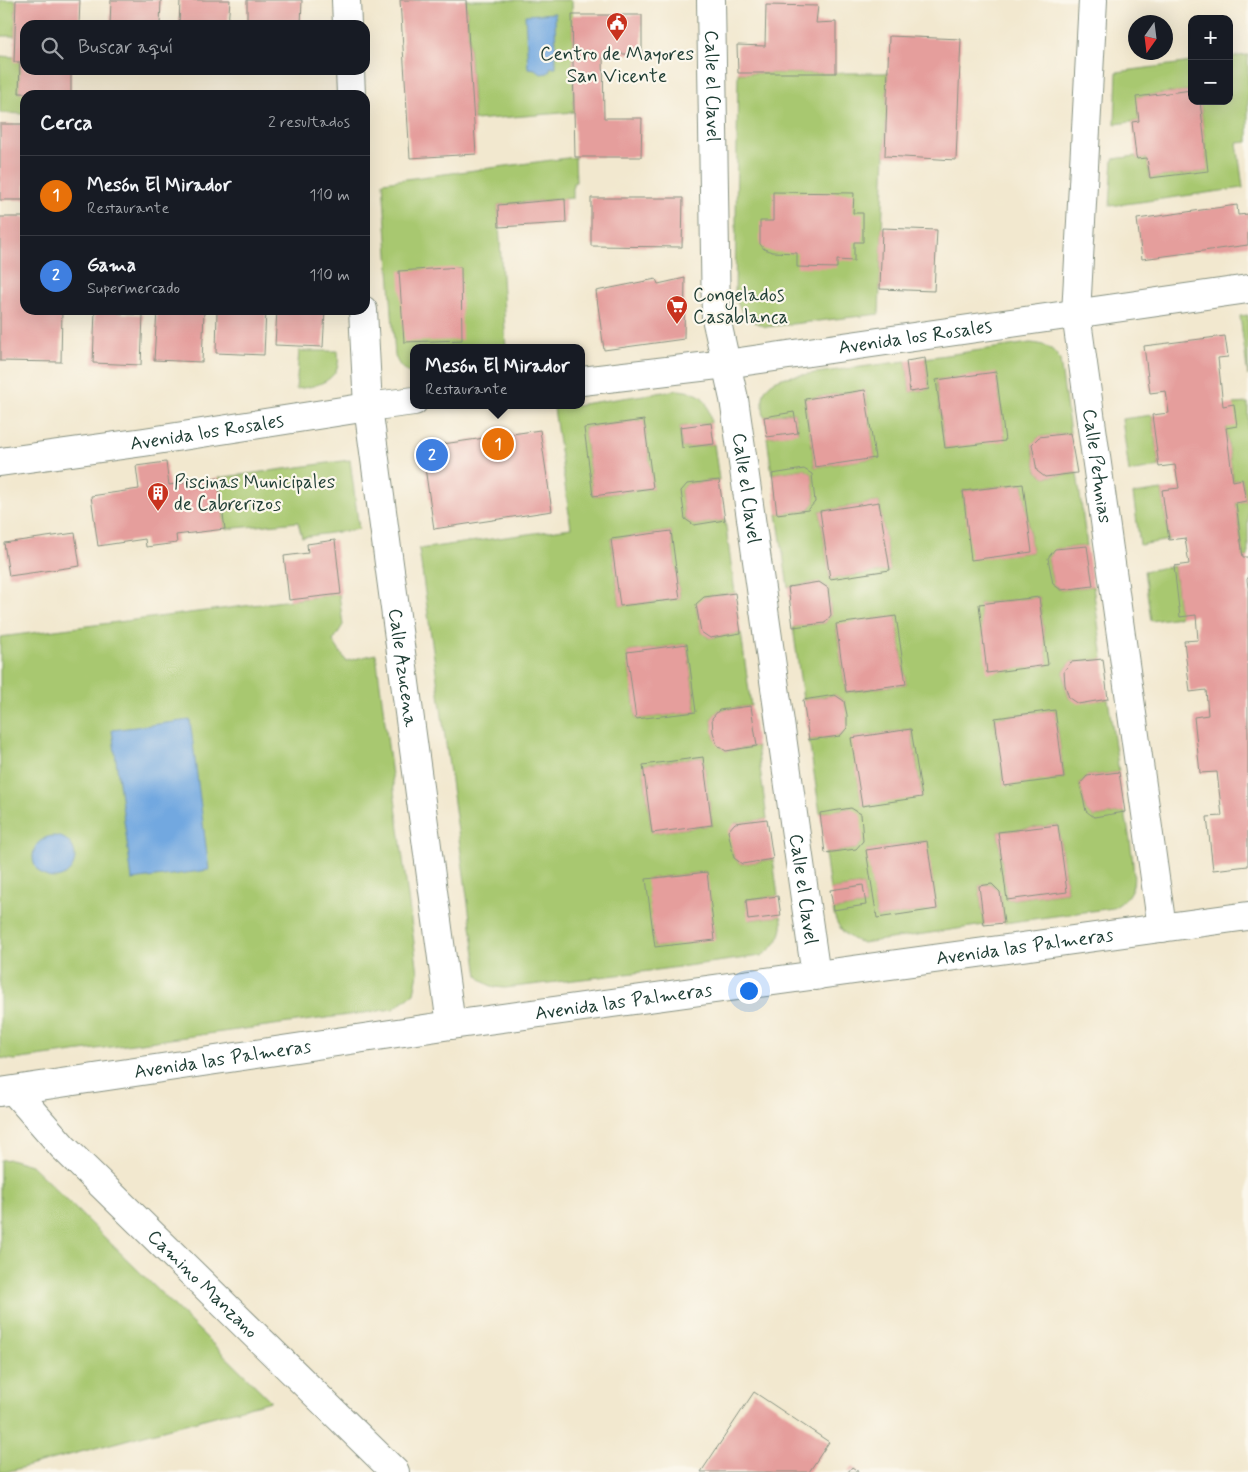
<!DOCTYPE html>
<html lang="es">
<meta charset="utf-8">
<style>
:root{--surface:#171b24;--page:#242831;--text:#f1f3f6;--muted:#9ea1a6;--line:#363941;--accent:#7c3aed}
body{margin:0;font-family:Mynerve,sans-serif;background:var(--page);color:var(--text)}
.controls{position:absolute;right:15px;top:15px;display:grid;overflow:hidden;border-radius:10px;box-shadow:0 5px 20px #0002}
.controls button{width:45px;height:45px;display:grid;place-items:center;padding:0;border:0;border-bottom:1px solid var(--line);background:var(--surface);color:var(--text);font:25px sans-serif}
.compass{position:absolute;left:1128px;top:15px;width:45px;height:45px;border-radius:50%;background:var(--surface);box-shadow:0 5px 20px #0002;rotate:194deg}
.you{position:absolute;left:748px;top:990px;width:18px;height:18px;margin:-12px;border:4px solid #fff;border-radius:50%;background:#1a73e8;box-shadow:0 0 0 8px #1a73e833}
.badge{display:grid;place-items:center;width:32px;height:32px;border-radius:50%;background:var(--accent);color:#fff;font-size:16px;font-weight:700}
.pin{position:absolute;translate:-50% -50%;border:2px solid #fff;box-shadow:0 1px 5px #0006}
.popup{position:absolute;left:410px;top:344px;width:175px;height:65px;box-sizing:border-box;display:grid;place-content:center;border-radius:10px;background:var(--surface);filter:drop-shadow(0 1px 4px #0005);font-size:16px;white-space:nowrap;color:var(--muted)}
.popup b{font-size:19px;color:var(--text)}
.popup::after{content:'';position:absolute;left:50%;top:100%;margin-left:-10px;border:10px solid transparent;border-top-color:var(--surface)}
.list{margin:0;padding:0;list-style:none}
h2{display:flex;justify-content:space-between;align-items:center;height:65px;margin:0;padding:0 20px;font-size:21px}
h2 small{font-size:16px;font-weight:400;color:var(--muted)}
.list li{display:grid;grid-template-columns:32px 1fr auto;gap:15px;align-items:center;box-sizing:border-box;height:80px;padding:0 20px;border-top:1px solid var(--line)}
.list b{display:block;font-size:19px;white-space:nowrap}
.list p{margin:0;font-size:16px;white-space:nowrap;color:var(--muted)}
.list em{font-size:16px;font-style:normal;color:var(--muted)}
.icon{flex:none;width:28px;height:28px;fill:none;stroke:currentColor;stroke-width:2;stroke-linecap:round;stroke-linejoin:round}
.map{position:relative;flex:none;width:1248px;height:1472px;overflow:hidden}
.search{position:absolute;background:var(--surface);box-shadow:0 5px 20px #0002;left:20px;top:20px;width:350px;height:55px;display:flex;align-items:center;gap:12px;box-sizing:border-box;padding:0 18px;border-radius:15px;color:var(--muted);font-size:19px}
.panel{position:absolute;background:var(--surface);box-shadow:0 5px 20px #0002;left:20px;top:90px;width:350px;height:225px;border-radius:15px}
.map>svg:first-child{display:block}
</style>
<div class="map">
<svg width="1248" height="1472" viewBox="0 0 1248 1472">
<rect width="100%" height="100%" fill="#fbf7ec"/>
<filter id="ink" filterUnits="userSpaceOnUse"><feTurbulence type="fractalNoise" baseFrequency=".02" numOctaves="2"/><feDisplacementMap in="SourceGraphic" scale="10" xChannelSelector="R" yChannelSelector="G"/><feConvolveMatrix kernelMatrix="1 2 1 2 8 2 1 2 1" color-interpolation-filters="sRGB"/></filter>
<filter id="wash" filterUnits="userSpaceOnUse"><feTurbulence type="fractalNoise" baseFrequency=".0096" numOctaves="4" result="noise"/><feDisplacementMap in="SourceGraphic" scale="20" xChannelSelector="R" yChannelSelector="G"/><feGaussianBlur stdDeviation="1.12" result="paint"/><feColorMatrix in="noise" values="0 0 0 0 0 0 0 0 0 0 0 0 0 0 0 0 0 1.4 0 .05"/><feComposite in="paint" operator="in"/></filter>
<g filter="url(#wash)">
<rect width="100%" height="100%" fill="#f2e8cf"/>
<path fill="#a8c870" stroke="#648252" fill-rule="evenodd" d="M 0,0 L 16,0 L 15,36 L 0,36 Z
M 466,0 L 572,0 L 574,112 L 474,120 Z
M 1248,55 L 1248,142 L 1237,143 L 1243,188 L 1110,206 L 1113,159 L 1136,156 L 1137,159 L 1147,158 L 1150,178 L 1208,171 L 1200,101 L 1229,101 L 1229,57 Z
M 0,56 L 14,57 L 20,62 L 19,93 L 76,95 L 25,95 L 25,114 L 0,113 Z
M 1192,62 L 1192,90 L 1137,97 L 1139,121 L 1115,124 L 1117,72 Z
M 738,73 L 888,73 L 879,314 L 766,327 C 748,320 743,316 735,298 Z
M 575,157 L 576,182 L 573,183 L 573,198 L 498,205 L 506,348 L 414,348 L 414,375 C 403,371 399,366 395,356 L 383,182 Z
M 1248,315 L 1248,376 L 1240,316 Z
M 1030,343 C 1045,344 1053,347 1060,360 L 1070,433 L 1039,437 L 1032,444 L 1037,471 L 1045,477 L 1077,473 L 1087,546 L 1055,549 L 1048,558 L 1053,584 L 1061,590 L 1093,586 L 1103,659 L 1071,662 L 1064,671 L 1065,685 L 1069,698 L 1078,703 L 1108,699 L 1119,772 L 1087,776 L 1080,784 L 1086,811 L 1094,817 L 1125,812 C 1128,828 1136,871 1133,885 C 1130,896 1122,903 1113,908 L 1004,923 L 1000,892 L 992,884 L 979,886 L 984,925 L 863,943 C 846,939 836,927 833,910 L 866,905 L 863,885 L 830,890 L 825,853 L 856,849 L 863,841 L 851,808 L 820,813 L 809,740 L 840,736 C 850,724 847,716 844,701 L 835,695 L 803,700 L 793,627 L 825,623 L 831,615 L 828,588 L 819,582 L 788,587 L 777,514 L 808,510 L 815,502 L 812,474 L 804,469 L 772,474 L 767,437 L 798,432 L 794,412 L 764,417 C 761,395 762,383 786,377 L 906,361 L 910,392 L 929,389 L 925,358 ZM 996,373 L 1005,440 L 945,448 L 936,380 ZM 865,390 L 875,458 L 815,467 L 805,399 ZM 1023,484 L 1032,552 L 972,559 L 963,491 ZM 879,502 L 890,570 L 830,579 L 820,511 ZM 1039,597 L 1048,665 L 988,672 L 979,604 ZM 896,616 L 906,684 L 846,692 L 836,625 ZM 1055,710 L 1064,778 L 1004,785 L 995,718 ZM 911,729 L 922,796 L 862,806 L 852,738 ZM 1058,825 L 1067,892 L 1007,900 L 998,832 ZM 926,841 L 937,909 L 877,918 L 867,850 Z
M 299,351 L 338,351 C 338,355 339,360 338,364 C 335,383 312,387 296,389 Z
M 678,390 C 704,393 707,398 711,423 L 680,427 L 682,448 L 714,444 L 719,480 L 687,484 L 681,491 L 685,519 L 694,525 L 725,520 L 735,593 L 704,597 L 696,605 L 701,632 L 709,638 L 741,633 L 751,706 L 719,710 L 712,718 C 713,733 713,742 726,751 L 757,746 L 767,819 L 735,823 L 732,845 L 734,858 L 742,864 L 773,859 L 778,896 L 746,900 L 749,920 L 781,916 C 786,932 775,948 761,956 L 634,973 L 505,988 C 492,987 487,986 478,976 L 419,549 L 571,528 L 554,408 L 582,405 L 582,404 ZM 644,420 L 653,488 L 593,496 L 584,428 ZM 671,531 L 680,599 L 620,606 L 611,539 ZM 687,644 L 696,712 L 636,719 L 627,652 ZM 703,757 L 712,825 L 652,833 L 643,765 ZM 706,872 L 715,939 L 655,947 L 647,879 Z
M 1248,403 L 1248,557 L 1243,557 L 1236,503 L 1246,501 L 1242,479 L 1233,481 L 1226,428 L 1234,404 Z
M 1152,415 L 1159,467 L 1129,472 L 1122,419 Z
M 350,460 L 359,529 L 302,537 L 298,522 L 225,529 L 218,478 Z
M 1162,490 L 1169,540 L 1140,545 L 1133,494 Z
M 1174,566 L 1180,617 L 1151,621 L 1144,571 Z
M 339,594 L 343,625 L 333,641 L 346,661 L 376,654 L 418,973 L 414,993 L 393,1009 L 14,1060 L 0,1058 L 0,637 Z
M 10,1159 L 31,1165 L 271,1401 L 6,1472 L 0,1472 L 0,1160 Z"/>
<path fill="#72a8e0" stroke="#48728a" d="M 555,13 L 556,67 L 551,67 L 548,73 L 541,74 L 535,69 L 528,68 L 525,15 Z
M 190,720 L 209,870 L 132,880 L 112,730 Z
M33 857a21 21 0 1 1 42 0a21 21 0 1 1-42 0Z"/>
<g id="blocks">
<path fill="#e59e9c" d="M 16,0 L 80,0 L 79,25 L 25,25 L 25,70 L 71,70 L 71,94 L 19,93 L 20,62 L 14,62 Z
M 111,0 L 161,0 L 160,25 L 110,25 Z
M 180,0 L 230,0 L 228,25 L 179,25 Z
M 247,0 L 302,0 L 301,25 L 247,25 Z
M 400,0 L 466,0 L 476,154 L 410,158 Z
M 766,5 L 818,6 L 816,23 L 836,22 L 836,73 L 738,73 L 737,45 L 765,46 Z
M 572,15 L 642,15 L 642,54 L 603,54 L 604,118 L 642,118 L 641,157 L 575,157 Z
M 889,36 L 961,39 L 956,160 L 885,156 Z
M 1192,90 L 1192,101 L 1200,101 L 1208,171 L 1150,178 L 1147,158 L 1137,159 L 1136,156 L 1132,122 L 1139,121 L 1136,97 Z
M 0,124 L 25,124 L 25,200 L 0,200 Z
M 773,192 L 854,193 L 853,213 L 863,213 L 863,242 L 854,242 L 854,261 L 837,260 L 837,268 L 797,267 L 797,253 L 772,252 L 764,249 L 760,244 L 760,221 L 773,221 Z
M 591,198 L 683,198 L 682,247 L 591,246 Z
M 565,199 L 566,223 L 499,227 L 498,205 Z
M 1237,205 L 1238,215 L 1248,214 L 1248,245 L 1142,259 L 1137,219 Z
M 0,217 L 25,217 L 25,310 L 62,310 L 61,362 L 0,361 Z
M 882,228 L 937,230 L 934,291 L 880,289 Z
M 461,267 L 462,340 L 404,342 L 399,271 Z
M 685,278 L 684,339 L 604,350 L 596,291 L 656,279 L 658,284 Z
M 95,310 L 117,310 L 118,313 L 143,315 L 141,365 L 93,363 Z
M 157,310 L 204,312 L 202,362 L 154,360 Z
M 217,310 L 266,310 L 264,355 L 216,353 Z
M 277,310 L 325,310 L 323,347 L 275,345 Z
M 1225,336 L 1228,357 L 1218,358 L 1223,406 L 1234,404 L 1237,426 L 1226,428 L 1233,481 L 1242,479 L 1246,501 L 1236,503 L 1243,557 L 1248,557 L 1248,578 L 1247,579 L 1248,588 L 1248,866 L 1213,870 L 1207,817 L 1222,816 L 1217,772 L 1200,773 L 1194,717 L 1208,715 L 1206,690 L 1190,692 L 1184,641 L 1198,640 L 1196,615 L 1180,617 L 1174,566 L 1189,564 L 1185,538 L 1169,540 L 1162,490 L 1179,488 L 1175,465 L 1159,467 L 1152,415 L 1169,413 L 1166,391 L 1150,393 L 1144,346 Z
M 925,358 L 929,389 L 910,392 L 906,361 Z
M 996,372 L 1005,441 L 945,448 L 936,380 Z
M 865,390 L 875,458 L 815,467 L 805,399 Z
M 794,412 L 798,433 L 767,437 L 764,417 Z
M 644,420 L 653,488 L 593,496 L 584,428 Z
M 711,423 L 714,444 L 682,448 L 680,427 Z
M 540,430 L 552,511 L 434,529 L 422,447 Z
M 1070,433 L 1077,473 L 1045,477 L 1037,471 L 1032,444 L 1039,437 Z
M 166,462 L 169,485 L 218,478 L 225,529 L 176,535 L 177,543 L 146,547 L 145,539 L 98,546 L 91,496 L 139,489 L 136,466 Z
M 804,469 L 812,474 L 815,502 L 808,510 L 777,514 L 772,474 Z
M 719,480 L 725,520 L 694,525 L 685,519 L 681,491 L 687,484 Z
M 1023,484 L 1032,552 L 971,560 L 963,491 Z
M 879,502 L 890,570 L 830,579 L 820,511 Z
M 671,531 L 680,599 L 620,606 L 611,539 Z
M 75,533 L 80,566 L 9,576 L 4,543 Z
M 335,540 L 341,594 L 289,600 L 284,556 L 308,553 L 307,544 Z
M 1087,546 L 1093,586 L 1061,590 L 1053,584 L 1048,558 L 1055,549 Z
M 819,582 L 828,588 L 831,615 L 825,623 L 793,627 L 788,587 Z
M 735,593 L 741,633 L 710,638 L 701,632 L 696,604 L 704,597 Z
M 1039,597 L 1048,665 L 987,673 L 979,604 Z
M 896,616 L 906,684 L 846,692 L 836,624 Z
M 687,644 L 696,712 L 636,719 L 627,652 Z
M 1103,659 L 1108,699 L 1078,704 L 1069,698 L 1065,685 L 1064,671 L 1071,662 Z
M 835,695 L 844,701 L 847,715 L 847,728 L 840,736 L 809,740 L 803,700 Z
M 751,706 L 757,746 L 726,751 L 717,745 L 713,732 L 712,718 L 719,710 Z
M 1055,710 L 1064,778 L 1004,786 L 995,718 Z
M 911,729 L 922,797 L 862,806 L 851,738 Z
M 703,757 L 712,825 L 652,833 L 643,765 Z
M 1119,772 L 1125,812 L 1094,817 L 1086,811 L 1080,784 L 1087,776 Z
M 851,808 L 861,814 L 863,841 L 856,849 L 825,853 L 820,813 Z
M 767,819 L 773,859 L 742,864 L 734,858 L 728,831 L 735,823 Z
M 1058,825 L 1067,892 L 1007,900 L 998,832 Z
M 927,841 L 937,909 L 877,918 L 866,850 Z
M 707,872 L 715,940 L 655,947 L 646,879 Z
M 992,884 L 1000,892 L 1004,923 L 984,925 L 979,886 Z
M 863,885 L 866,905 L 833,910 L 832,900 L 830,890 Z
M 778,896 L 781,916 L 748,920 L 746,900 Z
M 754,1392 L 829,1442 L 809,1472 L 701,1472 Z
M 852,1467 L 859,1472 L 848,1472 Z"/>
</g>
</g>
<g filter="url(#ink)">
<use href="#blocks" fill-opacity="0" stroke="#889282" stroke-width="1"/>
<g fill="none" stroke-linecap="round" stroke-linejoin="round">
<g stroke="#889282" stroke-width="30">
<g id="minor">
<path d="M 346,0 L 347,25"/>
<path id="s1" d="M 711,0 L 716,318 L 734,399 L 816,976"/>
<path id="s2" d="M 1093,0 L 1076,314 L 1162,928"/>
<path d="M 350,70 L 351,95"/>
<path id="s3" d="M 363,310 L 368,407 L 451,1025"/>
<path id="s4" d="M 582,381 L 726,364 L 1248,289"/>
<path id="s5" d="M 0,462 L 144,442 L 368,407 L 414,401"/>
<path id="s6" d="M 14,1091 L 63,1147 L 395,1472"/>
<path id="s7" d="M 0,1092 L 451,1025 L 1248,916"/>
</g>
</g>
<use href="#minor" stroke="#fff" stroke-width="28"/>
</g>
</g>
<defs>
<g id="civic-pin" transform="scale(1.125)"><path d="M0 17L-7.5 6A9.5 9.5 0 1 1 7.5 6Z" fill="#c8321e" stroke="#fbf7ec"/><path d="M-.6-6.5H3V-4.5H.6V-3L4-1V1h2V6H-6V1h2V-1L-.6-3ZM-1.2 2.5V6h2.4V2.5Z" fill="#fff"/></g>
<g id="supermarket-pin" transform="scale(1.125)"><path d="M0 17L-7.5 6A9.5 9.5 0 1 1 7.5 6Z" fill="#c8321e" stroke="#fbf7ec"/><path d="M-6-5.5h2.5l.6 2H6L4.5 2H-2.5L-4.4-4H-6ZM-1.5 3.2a1.3 1.3 0 1 0 .1 0ZM3 3.2a1.3 1.3 0 1 0 .1 0Z" fill="#fff"/></g>
<g id="building-pin" transform="scale(1.125)"><path d="M0 17L-7.5 6A9.5 9.5 0 1 1 7.5 6Z" fill="#c8321e" stroke="#fbf7ec"/><path d="M-4-6H4V6H1V3H-1V6H-4ZM-2.5-4.3h1.7v1.8h-1.7ZM.8-4.3h1.7v1.8H.8ZM-2.5-1h1.7V.8h-1.7ZM.8-1h1.7V.8H.8Z" fill="#fff"/></g>
</defs>
<g fill-rule="evenodd">
<use href="#civic-pin" x="617" y="23"/>
<use href="#supermarket-pin" x="677" y="306"/>
<use href="#building-pin" x="158" y="493"/>
</g>
<g text-anchor="middle" dominant-baseline="central" stroke-width="4.5" stroke-linejoin="round" paint-order="stroke">
<g font-size="19" fill="#1f3d34" stroke="#fbf7ec" text-anchor="start">
<text x="617" y="54" text-anchor="middle">Centro de Mayores<tspan x="617" dy="22">San Vicente</tspan></text>
<text x="693" y="295">Congelados<tspan x="693" dy="22">Casablanca</tspan></text>
<text x="174" y="482">Piscinas Municipales<tspan x="174" dy="22">de Cabrerizos</tspan></text>
</g>
<g font-size="19" fill="#1f3d34" stroke="#fbf7ec">
<text stroke="none"><textPath href="#s1" startOffset="86">Calle el Clavel</textPath></text>
<text stroke="none"><textPath href="#s4" startOffset="336">Avenida los Rosales</textPath></text>
<text stroke="none"><textPath href="#s5" startOffset="209">Avenida los Rosales</textPath></text>
<text stroke="none"><textPath href="#s2" startOffset="468">Calle Petunias</textPath></text>
<text stroke="none"><textPath href="#s1" startOffset="491">Calle el Clavel</textPath></text>
<text stroke="none"><textPath href="#s3" startOffset="360">Calle Azucena</textPath></text>
<text stroke="none"><textPath href="#s1" startOffset="896">Calle el Clavel</textPath></text>
<text stroke="none"><textPath href="#s7" startOffset="1035">Avenida las Palmeras</textPath></text>
<text stroke="none"><textPath href="#s7" startOffset="630">Avenida las Palmeras</textPath></text>
<text stroke="none"><textPath href="#s7" startOffset="225">Avenida las Palmeras</textPath></text>
<text stroke="none"><textPath href="#s6" startOffset="270">Camino Manzano</textPath></text>
</g>
</g>
</svg>
<div class="controls">
<button>+</button>
<button>−</button>
</div>
<svg class="compass" viewBox="-18 -18 36 36"><path d="M0-13l5 13h-10z" fill="#e53935"/><path d="M0 13l5-13h-10z" fill="#9ea1a6"/></svg>
<div class="you"></div>
<div class="pin badge" style="left:498px;top:444px;background:#e8710a">1</div>
<div class="popup"><b>Mesón El Mirador</b>Restaurante</div>
<div class="pin badge" style="left:432px;top:455px;background:#3f7fe0">2</div>
<div class="search"><svg class="icon" aria-label="search" viewBox="0 0 24 24"><circle cx="10" cy="10" r="6"/><path d="M15 15l6 6"/></svg>Buscar aquí</div>
<section class="panel">
<h2>Cerca<small>2 resultados</small></h2>
<ul class="list">
<li><span class="badge" style="background:#e8710a">1</span><div><b>Mesón El Mirador</b><p>Restaurante</p></div><em>110 m</em></li>
<li><span class="badge" style="background:#3f7fe0">2</span><div><b>Gama</b><p>Supermercado</p></div><em>110 m</em></li>
</ul>
</section>
</div>
